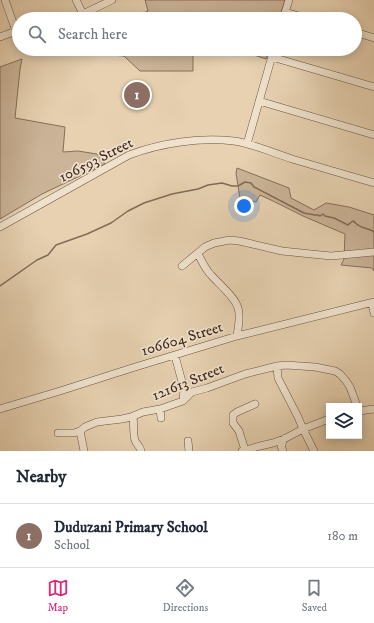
<!DOCTYPE html>
<style>
:root{--surface:#fff;--page:#f2f2f3;--text:#1f2937;--muted:#747a83;--line:#e0e1e3;--accent:#db2777}
body{margin:0;font-family:"IM FELL DW Pica",serif;background:var(--page);color:var(--text)}
.controls{position:absolute;right:12px;bottom:12px;display:grid;overflow:hidden;border-radius:0px;box-shadow:0 2px 10px #0003}
.controls button{width:36px;height:36px;display:grid;place-items:center;padding:0;border:0;border-bottom:1px solid var(--line);background:var(--surface);color:var(--text);font:20px sans-serif}
.you{position:absolute;left:244px;top:206px;width:14px;height:14px;margin:-10px;border:3px solid #fff;border-radius:50%;background:#1a73e8;box-shadow:0 0 0 6px #1a73e833}
.badge{display:grid;place-items:center;width:26px;height:26px;border-radius:50%;background:var(--accent);color:#fff;font-size:13px;font-weight:700}
.pin{position:absolute;translate:-50% -50%;border:2px solid #fff;box-shadow:0 1px 4px #0006}
.list{margin:0;padding:0;list-style:none}
h2{display:flex;justify-content:space-between;align-items:center;height:52px;margin:0;padding:0 16px;font-size:17px}
h2 small{font-size:13px;font-weight:400;color:var(--muted)}
.list li{display:grid;grid-template-columns:26px 1fr auto;gap:12px;align-items:center;box-sizing:border-box;height:64px;padding:0 16px;border-top:1px solid var(--line)}
.list b{display:block;font-size:15px;white-space:nowrap}
.list p{margin:0;font-size:13px;white-space:nowrap;color:var(--muted)}
.list em{font-size:13px;font-style:normal;color:var(--muted)}
.icon{flex:none;width:22px;height:22px;fill:none;stroke:currentColor;stroke-width:2;stroke-linecap:round;stroke-linejoin:round}
.map{position:relative;flex:none;width:374px;height:451px;overflow:hidden}
.search{position:absolute;background:var(--surface);box-shadow:0 2px 10px #0003;left:12px;right:12px;top:12px;height:44px;display:flex;align-items:center;gap:10px;box-sizing:border-box;padding:0 14px;border-radius:22px;color:var(--muted);font-size:15px}
.sheet{height:116px;background:var(--surface)}
nav{display:flex;justify-content:space-around;align-items:center;box-sizing:border-box;height:56px;border-top:1px solid var(--line);background:var(--surface);font-size:11px;color:var(--muted)}
nav a{display:grid;justify-items:center;gap:2px}
nav .on{color:var(--accent)}
.map>svg:first-child{display:block}
</style>
<div class="map">
<svg width="374" height="451" viewBox="0 0 374 451">
<rect width="100%" height="100%" fill="#e7d1b1"/>
<filter id="stains"><feTurbulence type="fractalNoise" baseFrequency=".005" numOctaves="4"/><feColorMatrix values="0 0 0 0 .2 0 0 0 0 .09 0 0 0 0 .02 0 0 0 .5 -.17"/></filter>
<radialGradient id="worn" r=".72"><stop offset=".6" stop-color="#630" stop-opacity="0"/><stop offset="1" stop-color="#630" stop-opacity=".3"/></radialGradient>
<path fill="#cbb498" stroke="#866e5c" d="M 145,0 L 285,0 L 279,19 L 129,19 L 148,11 Z
M 49,49 L 270,49 L 266,59 L 245,52 L 193,53 L 193,71 L 140,71 L 124,56 L 72,52 L 40,53 Z
M 22,59 L 20,69 L 15,118 L 65,127 L 63,152 L 78,151 L 97,154 L 105,164 L 42,194 L 0,219 L 0,67 Z
M 237,168 L 289,188 L 291,198 L 314,210 L 326,203 L 349,207 L 374,215 L 374,271 L 372,268 L 341,265 L 344,259 L 345,234 L 303,216 L 273,201 L 260,195 L 256,202 L 240,198 L 236,173 Z"/>
<g fill="none" stroke-linecap="round" stroke-linejoin="round">
<path stroke="#836b59" stroke-width="1.5" d="M 0,286 L 37,260 L 48,255 L 56,245 L 87,234 L 111,223 L 128,211 L 144,203 L 172,194 L 198,189 L 208,185 L 222,183 L 232,186 L 238,186 L 245,182 L 251,183 L 254,187 L 304,213 L 315,215 L 318,215 L 320,216 L 323,214 L 325,216 L 334,218 L 348,225 L 349,224 L 353,221 C 355,222 356,224 358,225 C 363,229 369,228 374,232"/>
<g stroke="#6a5244" stroke-width="8">
<path id="minor" d="M 5,0 L 16,31
M 76,0 L 83,14 L 112,0
M 285,12 L 309,19
M 283,19 L 289,0
M 355,32 L 374,38
M 0,37 L 16,31 L 19,31
M 272,57 L 374,87
M 259,101 L 374,135
M 247,144 L 274,49
M 0,227 L 129,155 C 161,143 200,137 234,141 C 254,144 273,153 292,159 C 319,167 347,175 374,183
M 198,254 C 202,261 205,269 211,275 C 219,284 235,297 238,308 C 241,317 238,327 237,336
M 182,266 L 205,247 L 214,243 L 230,240 L 239,241 L 282,251 L 331,256 L 374,252
M 372,303 L 374,313
M 175,356 L 184,389 L 183,400
M 277,366 L 278,378 L 298,417 L 303,429 L 314,451
M 0,409 L 60,391 L 132,368 L 237,336 L 374,302
M 160,409 L 161,418
M 359,411 L 374,409
M 133,416 C 134,422 133,436 135,440 C 136,444 140,446 141,451
M 80,431 L 84,451
M 58,433 L 74,433 L 80,431 L 85,427 L 97,422 L 122,419 L 131,417 L 143,412 L 160,409 L 183,401 L 192,392 L 207,388 L 245,374 L 277,366 L 286,365 L 315,367 L 335,371 L 340,374 L 346,381 L 350,387 L 357,406
M 188,441 L 189,451
M 245,450 L 239,431 L 233,423 L 233,415 L 237,412 L 255,404
M 242,451 L 260,446 L 273,443 L 284,439 L 303,429 L 329,419
M 283,451 L 281,446 L 284,439"/>
</g>
<use href="#minor" stroke="#efe1cc" stroke-width="7"/>
</g>
<g text-anchor="middle" dominant-baseline="central" stroke-width="3.5" stroke-linejoin="round" paint-order="stroke">
<g font-size="15" fill="#41281f" stroke="#efe1cc">
<text transform="translate(96 160) rotate(-27)">106593 Street</text>
<text transform="translate(182 339) rotate(-17)">106604 Street</text>
<text transform="translate(188 382) rotate(-22)">121613 Street</text>
</g>
</g>
<rect width="100%" height="100%" filter="url(#stains)"/>
<rect width="100%" height="100%" fill="url(#worn)"/>
</svg>
<div class="controls">
<button><svg class="icon" aria-label="layers" viewBox="0 0 24 24"><path d="M12 4l9 5-9 5-9-5zM3 14l9 5 9-5"/></svg></button>
</div>
<div class="you"></div>
<div class="pin badge" style="left:137px;top:95px;background:#8d6e63">1</div>
<div class="search"><svg class="icon" aria-label="search" viewBox="0 0 24 24"><circle cx="10" cy="10" r="6"/><path d="M15 15l6 6"/></svg>Search here</div>
</div>
<section class="sheet">
<h2>Nearby<small></small></h2>
<ul class="list">
<li><span class="badge" style="background:#8d6e63">1</span><div><b>Duduzani Primary School</b><p>School</p></div><em>180 m</em></li>
</ul>
</section>
<nav>
<a class="on"><svg class="icon" aria-label="map" viewBox="0 0 24 24"><path d="M3 6l6-2 6 2 6-2v14l-6 2-6-2-6 2zM9 4v14M15 6v14"/></svg>Map</a>
<a><svg class="icon" aria-label="directions" viewBox="0 0 24 24"><path d="M12 3l9 9-9 9-9-9zM9 14v-3h6M13 9l2 2-2 2"/></svg>Directions</a>
<a><svg class="icon" aria-label="saved" viewBox="0 0 24 24"><path d="M7 4h10v16l-5-4-5 4z"/></svg>Saved</a>
</nav>
